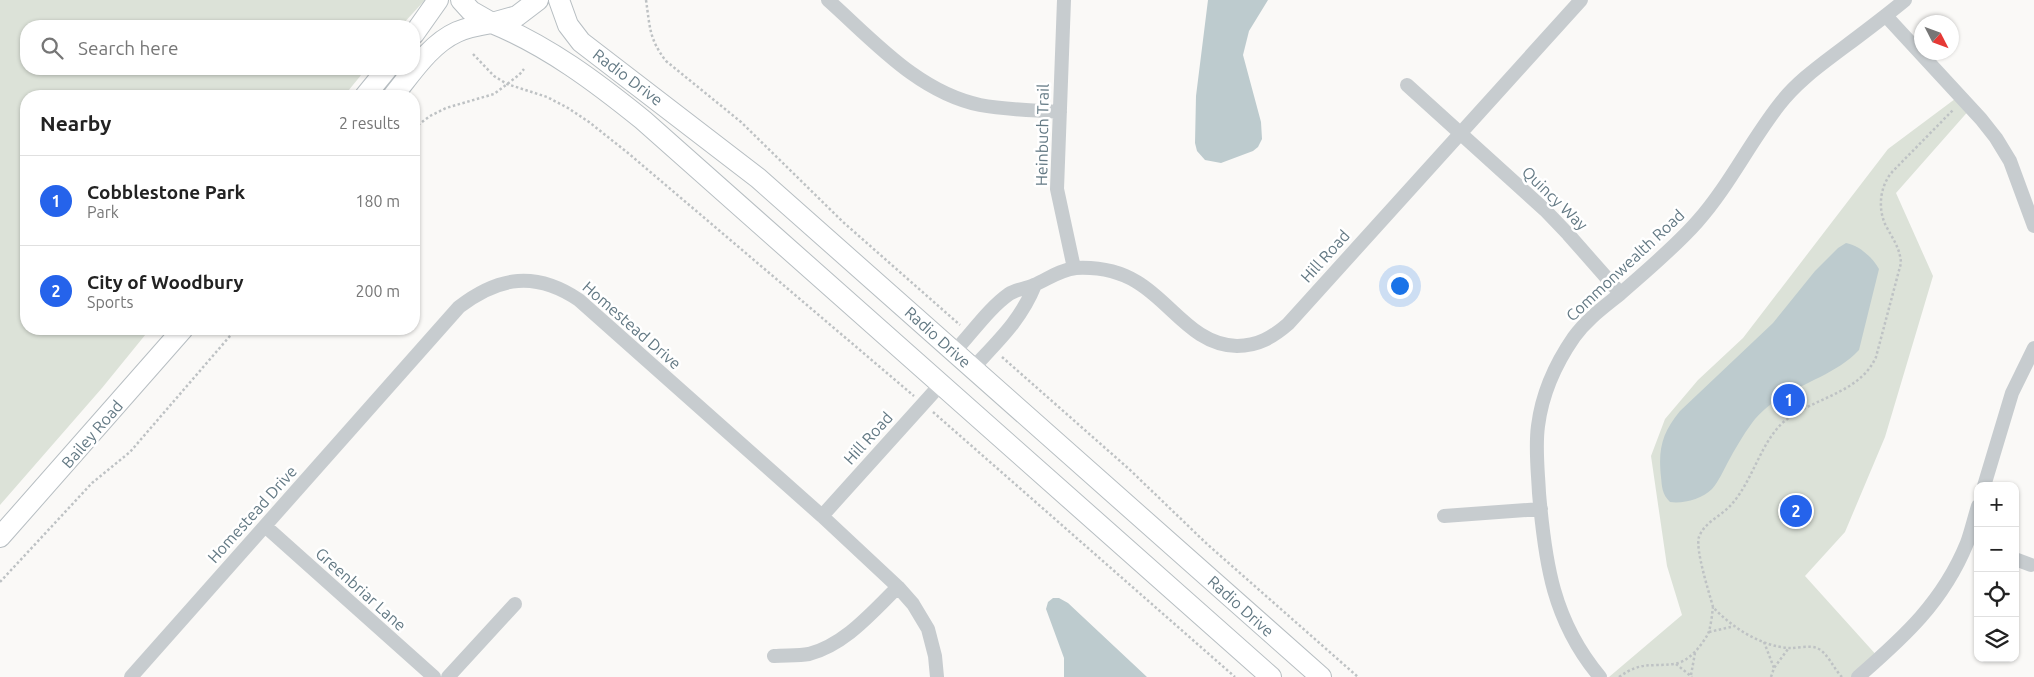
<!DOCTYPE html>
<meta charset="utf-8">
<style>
:root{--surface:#fff;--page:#f6f6f6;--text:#222;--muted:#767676;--line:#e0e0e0;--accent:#2563eb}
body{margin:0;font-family:Ubuntu,sans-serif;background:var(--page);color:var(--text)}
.controls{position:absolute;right:15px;bottom:15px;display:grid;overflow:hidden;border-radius:10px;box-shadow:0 1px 4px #0004}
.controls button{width:45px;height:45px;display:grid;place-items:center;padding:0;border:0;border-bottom:1px solid var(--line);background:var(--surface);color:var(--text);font:25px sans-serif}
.compass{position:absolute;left:1914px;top:15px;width:45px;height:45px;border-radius:50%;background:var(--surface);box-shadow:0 1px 4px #0004;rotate:132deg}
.you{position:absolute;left:1399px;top:285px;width:18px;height:18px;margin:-12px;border:4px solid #fff;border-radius:50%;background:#1a73e8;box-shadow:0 0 0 8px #1a73e833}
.badge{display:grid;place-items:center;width:32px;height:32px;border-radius:50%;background:var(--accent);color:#fff;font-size:16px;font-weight:700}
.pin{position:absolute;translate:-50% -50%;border:2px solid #fff;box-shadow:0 1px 5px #0006}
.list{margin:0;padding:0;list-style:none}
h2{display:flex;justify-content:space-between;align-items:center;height:65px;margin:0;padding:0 20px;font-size:21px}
h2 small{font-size:16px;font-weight:400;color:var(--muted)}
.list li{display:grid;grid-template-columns:32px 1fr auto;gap:15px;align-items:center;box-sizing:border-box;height:90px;padding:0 20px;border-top:1px solid var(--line)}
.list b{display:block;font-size:19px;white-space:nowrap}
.list p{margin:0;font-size:16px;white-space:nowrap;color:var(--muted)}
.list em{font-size:16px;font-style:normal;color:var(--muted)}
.icon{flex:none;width:28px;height:28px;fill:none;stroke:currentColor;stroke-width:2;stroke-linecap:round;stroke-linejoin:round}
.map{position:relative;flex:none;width:2034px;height:677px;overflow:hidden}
.search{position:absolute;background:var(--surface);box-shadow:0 1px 4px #0004;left:20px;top:20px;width:400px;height:55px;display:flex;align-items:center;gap:12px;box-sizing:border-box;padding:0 18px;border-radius:20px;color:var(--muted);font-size:19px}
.panel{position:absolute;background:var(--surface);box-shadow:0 1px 4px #0004;left:20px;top:90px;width:400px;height:245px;border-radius:20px}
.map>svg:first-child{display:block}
</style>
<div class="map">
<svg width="2034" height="677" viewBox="0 0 2034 677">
<rect width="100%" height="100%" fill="#faf9f7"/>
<path fill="#dce2d8" d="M 0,0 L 425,0 L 401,26 L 26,26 L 26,69 L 366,69 L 344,96 L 26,96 L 26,329 L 150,329 L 102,388 L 0,505 Z
M 1959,96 L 1971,108 L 1896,193 L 1933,276 L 1885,437 L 1845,532 L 1805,576 L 1879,658 L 1858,677 L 1609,677 L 1682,615 L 1667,566 L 1651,456 L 1665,419 L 1698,380 L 1743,338 L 1888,149 Z"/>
<path fill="#bdcbce" d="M 1208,0 L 1268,0 L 1249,31 L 1243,55 L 1261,122 L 1262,139 L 1258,147 L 1253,151 L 1221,163 L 1205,160 L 1197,151 L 1195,143 L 1196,96 Z
M 1846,243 C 1859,245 1873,258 1879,269 L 1859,350 C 1829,382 1780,386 1752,423 C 1743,435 1735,449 1728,462 C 1723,471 1719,481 1712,489 C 1702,499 1683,504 1670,502 C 1662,494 1662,487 1661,477 C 1658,449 1662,433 1680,411 L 1773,323 L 1815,271 L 1838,248 Z
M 1053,598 L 1059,598 L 1068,603 L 1147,677 L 1064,677 L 1064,658 L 1046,609 L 1048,602 Z"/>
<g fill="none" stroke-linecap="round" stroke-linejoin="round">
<g stroke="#b7bec2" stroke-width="22">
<path id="secondary" d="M 461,0 L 471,11 L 492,23 L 517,16 L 538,0
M 559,0 L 568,25 L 581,42 L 758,178 L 1321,677
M 492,23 C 548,46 596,82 643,120 L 1271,677
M 414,34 L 438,0
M 365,96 L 387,69
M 393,96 C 411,74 430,44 457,32 C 468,27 480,25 492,23
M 0,537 L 183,329"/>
</g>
<path stroke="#bec2c4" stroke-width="2.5" stroke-dasharray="2.5 2.5" stroke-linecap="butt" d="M 646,0 C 650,27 649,39 666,61 L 741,122 L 843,222 L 960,325
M 473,54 L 494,76 L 507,84 L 547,97 L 568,108 L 589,122 L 628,153 L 914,396
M 414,128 L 430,116 L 446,108 L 494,94 L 519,75 L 524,69
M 1002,357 L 1129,469 L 1207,544 L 1358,677
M 933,412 L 1235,677
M 0,582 L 92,483 L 130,452 L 236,329
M 1709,632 L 1735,626
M 1764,642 L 1774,668
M 1676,664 L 1692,677
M 1691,675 L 1695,653
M 1619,677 C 1642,661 1649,667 1674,664 C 1689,662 1701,646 1708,634 C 1711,626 1712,615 1713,607
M 1771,677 L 1774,668 L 1788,649
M 1842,677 C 1833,668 1828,653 1817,648 C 1809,645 1798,648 1790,648 C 1762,647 1731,627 1713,607 C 1709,592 1695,549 1699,537 C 1704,523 1719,517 1729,507 C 1754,482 1761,436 1790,417 C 1819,397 1861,391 1876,357 L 1901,263 C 1900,248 1893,239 1886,226 C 1877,208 1880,184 1894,170 L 1953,110"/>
<path stroke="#c7cccf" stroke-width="14" d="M 828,0 C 874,41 918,92 980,105 C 1006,110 1033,110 1060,112
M 1064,0 L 1057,189 L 1074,268
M 1886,16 L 1981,119 L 1996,138 L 2010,161 L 2034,226
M 1407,85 L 1545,210 L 1568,234 L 1620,293
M 954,352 C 972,333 988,309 1009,294 C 1016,289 1026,289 1034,285 C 1048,279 1059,270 1076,268 C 1097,267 1119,271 1137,282 C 1172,303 1193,345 1237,346 C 1258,346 1273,337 1288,324 L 1581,0
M 973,368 C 998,341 1021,320 1035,285
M 1984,486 L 2012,393 L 2034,348
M 822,516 L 941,384
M 1444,516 L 1541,509
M 265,526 L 434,677
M 2015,559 L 2031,565
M 774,656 C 785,655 798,656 809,654 C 846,644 872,612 898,587
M 131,677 L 459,307 C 499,276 536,271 579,300 L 822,516 L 898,587 L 913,604 L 928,629 L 935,656 L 937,677
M 448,677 L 515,604
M 1600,677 C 1553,621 1545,563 1539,493 C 1538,471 1535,448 1538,426 C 1542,394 1556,363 1574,337 C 1587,319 1604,307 1620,294 C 1646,271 1674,248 1697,222 C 1729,186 1750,142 1779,105 C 1794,85 1815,69 1835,54 C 1859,36 1882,19 1905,0
M 1858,677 C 1904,637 1943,602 1967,543 C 1971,532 1974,519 1978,506"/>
<use href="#secondary" stroke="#fff" stroke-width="20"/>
</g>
<g text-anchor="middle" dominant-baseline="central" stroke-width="5" stroke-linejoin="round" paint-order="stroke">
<g font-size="16" fill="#637984" stroke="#fff">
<text transform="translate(628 77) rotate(37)">Radio Drive</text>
<text transform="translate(1042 135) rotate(-89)">Heinbuch Trail</text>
<text transform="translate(1555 198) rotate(44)">Quincy Way</text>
<text transform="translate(1325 256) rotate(-48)">Hill Road</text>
<text transform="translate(1625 265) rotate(-43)">Commonwealth Road</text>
<text transform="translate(632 325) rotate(41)">Homestead Drive</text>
<text transform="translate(938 337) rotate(42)">Radio Drive</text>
<text transform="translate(92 434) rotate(-49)">Bailey Road</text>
<text transform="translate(868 438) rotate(-48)">Hill Road</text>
<text transform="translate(252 514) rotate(-48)">Homestead Drive</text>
<text transform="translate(361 589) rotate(42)">Greenbriar Lane</text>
<text transform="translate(1241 606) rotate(42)">Radio Drive</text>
</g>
</g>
</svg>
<div class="controls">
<button>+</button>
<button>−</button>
<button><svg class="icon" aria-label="locate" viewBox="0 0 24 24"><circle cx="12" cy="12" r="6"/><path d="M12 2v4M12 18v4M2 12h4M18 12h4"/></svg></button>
<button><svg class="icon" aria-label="layers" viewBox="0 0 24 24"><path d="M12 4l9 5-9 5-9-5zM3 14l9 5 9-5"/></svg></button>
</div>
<svg class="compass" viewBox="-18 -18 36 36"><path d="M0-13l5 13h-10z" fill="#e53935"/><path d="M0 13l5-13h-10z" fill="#767676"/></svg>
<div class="you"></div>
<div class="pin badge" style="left:1789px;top:400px">1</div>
<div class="pin badge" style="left:1796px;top:511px">2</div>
<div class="search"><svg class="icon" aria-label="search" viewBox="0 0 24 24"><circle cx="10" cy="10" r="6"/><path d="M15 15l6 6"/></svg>Search here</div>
<section class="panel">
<h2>Nearby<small>2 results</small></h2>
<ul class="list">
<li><span class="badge">1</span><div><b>Cobblestone Park</b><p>Park</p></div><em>180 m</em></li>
<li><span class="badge">2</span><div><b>City of Woodbury</b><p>Sports</p></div><em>200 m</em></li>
</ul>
</section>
</div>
